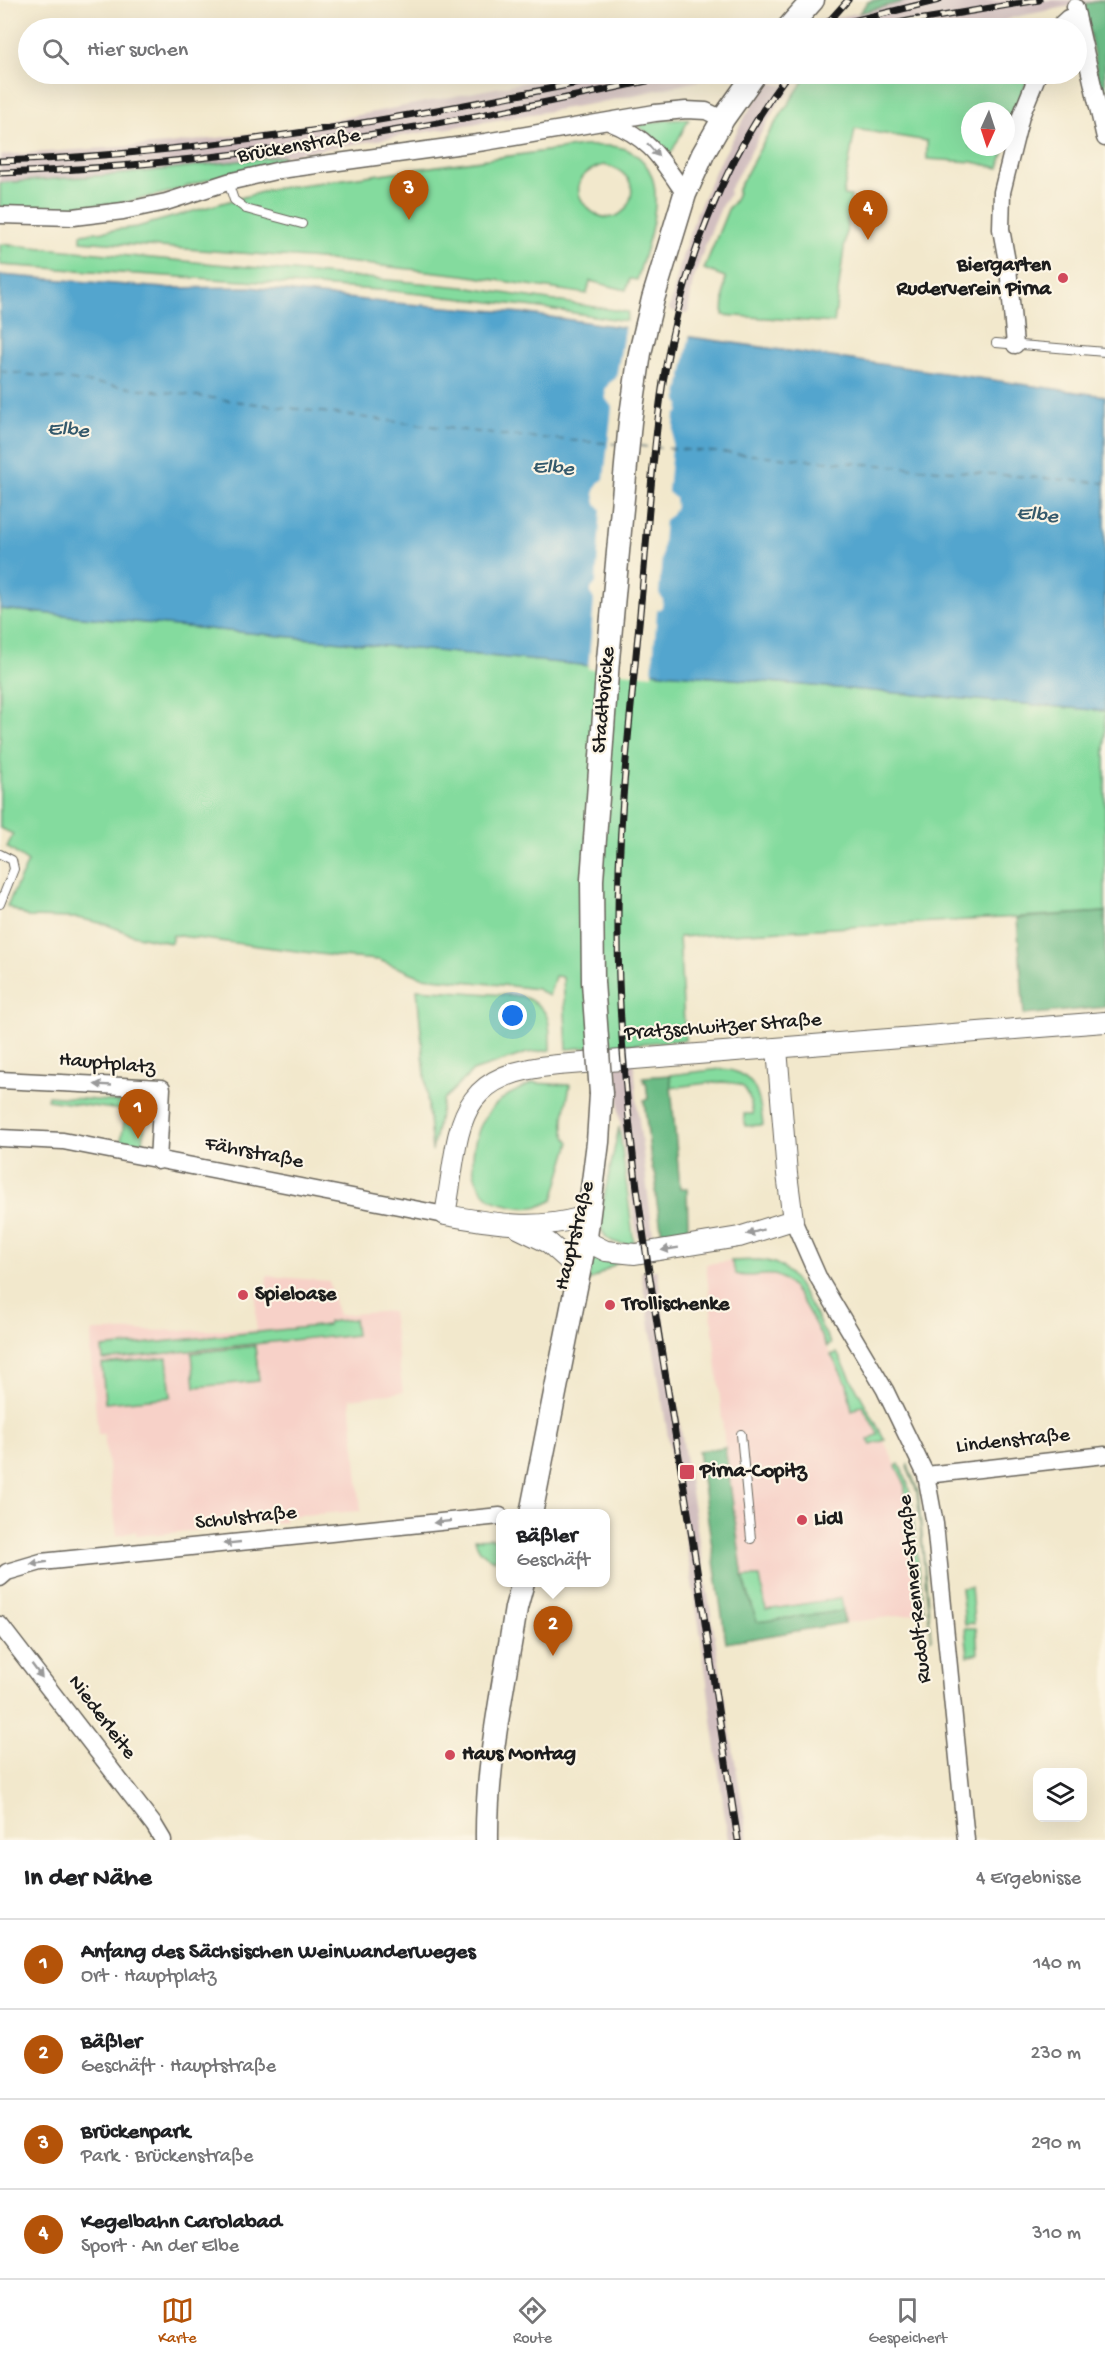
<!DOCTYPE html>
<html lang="de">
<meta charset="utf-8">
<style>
:root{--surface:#fff;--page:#f6f6f6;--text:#202124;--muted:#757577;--line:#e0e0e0;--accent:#b45309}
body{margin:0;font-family:"Gochi Hand",sans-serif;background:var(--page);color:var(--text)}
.controls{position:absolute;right:18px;bottom:18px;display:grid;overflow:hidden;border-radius:12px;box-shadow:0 6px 24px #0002}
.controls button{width:54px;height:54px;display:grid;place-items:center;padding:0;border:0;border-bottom:2px solid var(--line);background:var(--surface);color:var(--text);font:30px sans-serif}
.compass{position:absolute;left:961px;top:102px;width:54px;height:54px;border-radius:50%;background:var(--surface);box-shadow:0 6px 24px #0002;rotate:183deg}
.you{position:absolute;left:513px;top:1016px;width:21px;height:21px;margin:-15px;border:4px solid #fff;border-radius:50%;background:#1a73e8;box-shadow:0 0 0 9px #1a73e833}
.badge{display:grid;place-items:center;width:39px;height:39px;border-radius:50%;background:var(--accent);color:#fff;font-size:20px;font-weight:700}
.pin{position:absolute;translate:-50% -50px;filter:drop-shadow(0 2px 3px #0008)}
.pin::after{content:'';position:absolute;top:32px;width:21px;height:18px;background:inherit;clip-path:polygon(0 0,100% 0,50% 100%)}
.popup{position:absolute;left:496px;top:1509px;width:114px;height:78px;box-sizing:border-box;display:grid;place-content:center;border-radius:12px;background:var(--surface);filter:drop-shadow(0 2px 4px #0005);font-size:20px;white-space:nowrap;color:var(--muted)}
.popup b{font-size:22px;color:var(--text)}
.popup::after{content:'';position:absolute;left:50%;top:100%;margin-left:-12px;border:12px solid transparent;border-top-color:var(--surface)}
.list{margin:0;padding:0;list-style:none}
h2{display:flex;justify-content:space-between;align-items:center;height:78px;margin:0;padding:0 24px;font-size:26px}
h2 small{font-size:20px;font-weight:400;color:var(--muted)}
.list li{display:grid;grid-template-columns:39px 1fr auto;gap:18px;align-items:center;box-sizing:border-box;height:90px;padding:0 24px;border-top:2px solid var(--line)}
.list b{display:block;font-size:22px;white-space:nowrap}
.list p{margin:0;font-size:20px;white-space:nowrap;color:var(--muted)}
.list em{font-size:20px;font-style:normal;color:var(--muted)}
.icon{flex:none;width:33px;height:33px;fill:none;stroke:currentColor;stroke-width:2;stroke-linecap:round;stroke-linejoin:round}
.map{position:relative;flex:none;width:1105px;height:1840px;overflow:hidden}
.search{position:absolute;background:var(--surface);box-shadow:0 6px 24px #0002;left:18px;right:18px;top:18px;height:66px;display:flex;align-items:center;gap:15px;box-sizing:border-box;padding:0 21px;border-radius:33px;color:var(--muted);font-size:22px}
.sheet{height:438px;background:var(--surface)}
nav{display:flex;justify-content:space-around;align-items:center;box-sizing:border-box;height:84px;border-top:2px solid var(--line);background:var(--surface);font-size:16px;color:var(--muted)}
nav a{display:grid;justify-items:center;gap:3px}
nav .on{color:var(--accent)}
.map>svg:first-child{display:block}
</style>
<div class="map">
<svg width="1105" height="1840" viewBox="0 0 1105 1840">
<rect width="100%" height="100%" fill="#fcf5e5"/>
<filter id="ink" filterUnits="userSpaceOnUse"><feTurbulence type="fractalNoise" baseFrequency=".0167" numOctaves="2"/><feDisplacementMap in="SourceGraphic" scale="12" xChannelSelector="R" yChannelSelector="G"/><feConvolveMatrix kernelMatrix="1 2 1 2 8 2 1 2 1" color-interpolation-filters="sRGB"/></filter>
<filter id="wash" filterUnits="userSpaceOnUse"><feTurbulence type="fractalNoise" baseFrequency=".008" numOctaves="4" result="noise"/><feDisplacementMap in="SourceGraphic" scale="24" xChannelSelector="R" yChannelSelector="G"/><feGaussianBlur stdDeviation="1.35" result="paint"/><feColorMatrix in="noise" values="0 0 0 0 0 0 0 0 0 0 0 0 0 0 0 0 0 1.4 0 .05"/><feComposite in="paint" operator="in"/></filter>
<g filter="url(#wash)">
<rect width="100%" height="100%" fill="#f2e8cc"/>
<path fill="#f7d1c8" d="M 731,1261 L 733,1268 L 760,1276 L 775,1275 L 795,1289 L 847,1384 L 852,1411 L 862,1405 L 879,1434 L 876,1444 L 884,1441 L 904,1482 L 920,1613 L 844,1623 L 841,1598 L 766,1610 L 760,1578 L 743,1577 L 725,1447 L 706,1264 Z
M 267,1276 L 329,1281 L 338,1315 L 392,1311 L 403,1392 L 350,1399 L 361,1511 L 285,1516 L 285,1522 L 136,1536 L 136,1531 L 117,1536 L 104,1434 L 98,1434 L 90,1350 L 93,1331 L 256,1330 L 256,1293 L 266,1292 Z"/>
<path fill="#d2bfc0" d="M 910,0 L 1102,0 L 1015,17 L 981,28 L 777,28 L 859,13 Z
M 566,74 L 732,74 L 597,103 L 283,156 L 124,174 L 0,183 L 0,155 L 168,144 L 283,130 Z
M 768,82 L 789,87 L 789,91 L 786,97 L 781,98 L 729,190 L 730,194 L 723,203 L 706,243 L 693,281 L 688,312 L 685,314 L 669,310 L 682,257 L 696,215 L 716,169 L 746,115 Z
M 633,1044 L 637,1104 L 653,1235 L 637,1237 L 619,1114 L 615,1046 Z
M 657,1270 L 669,1357 L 748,1840 L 728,1840 L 701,1637 L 641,1272 Z"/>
<path fill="#84db9e" stroke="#507c5d" stroke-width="1.5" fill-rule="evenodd" d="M 808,74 L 1029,74 L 1006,144 L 1006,111 L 970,111 L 970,147 L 1005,147 L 999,168 L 973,162 L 927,159 L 927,141 L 855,129 L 843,195 L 851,196 L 834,323 L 723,315 L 725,277 L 704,269 L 729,207 C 735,202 738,197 738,189 L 767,136 Z
M 689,119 L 670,155 L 655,139 L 637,125 L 666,120 Z
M 582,146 C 597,146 614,144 628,150 C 677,174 647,242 637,280 L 630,279 L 626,290 L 590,281 L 587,294 L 463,275 L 319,259 L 81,241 L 81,234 L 137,227 L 272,189 ZM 604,165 C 621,168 637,181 630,200 C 611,249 542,181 604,165 Z
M 283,156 L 283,161 L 229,173 L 166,193 L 127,202 L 73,208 L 0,208 L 0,183 L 124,174 Z
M 0,244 L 463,287 L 628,312 L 626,321 L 535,307 L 393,291 L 0,265 Z
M 0,609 L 664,673 L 1105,711 L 1105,912 L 679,937 L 685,1040 L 567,1049 L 563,977 L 555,976 L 549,996 L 537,989 L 521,987 L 422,977 L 379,960 L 342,957 L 173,935 L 171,943 L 133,935 L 105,924 L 77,918 L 28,917 L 7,906 L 28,862 L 7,847 L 13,834 L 0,828 Z
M 417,989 L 521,996 C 551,1007 550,1021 550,1050 L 527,1053 L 473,1071 L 443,1100 L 432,1151 Z
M 721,1069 C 756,1071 760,1097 763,1125 L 745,1126 L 744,1114 L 753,1114 C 751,1105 750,1093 743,1087 C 731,1077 687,1086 671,1088 L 670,1075 Z
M 533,1083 L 570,1085 C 568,1100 557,1131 570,1142 L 553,1200 C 540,1208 528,1209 513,1206 C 506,1204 496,1203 491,1199 C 462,1178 472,1129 493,1107 C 504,1095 519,1090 533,1083 Z
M 48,1096 L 143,1104 L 142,1113 L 47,1100 Z
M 124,1122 L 145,1124 L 143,1144 L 121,1141 Z
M 619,1127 L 634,1244 C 614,1245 603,1241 599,1221 Z
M 593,1256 L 623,1259 L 588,1282 Z
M 759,1260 C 767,1261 775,1262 782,1267 C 802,1283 818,1322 831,1344 L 827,1347 C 816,1328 796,1279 774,1275 C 761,1273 749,1279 736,1274 L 731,1261 Z
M 354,1319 L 356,1335 L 330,1338 L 329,1336 L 103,1360 L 102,1348 L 328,1325 L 328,1322 Z
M 255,1346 L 259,1381 L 195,1387 L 192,1353 Z
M 837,1353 L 885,1440 L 871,1445 L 868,1440 L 878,1434 L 862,1405 L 852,1411 L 847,1384 L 831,1355 Z
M 167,1358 L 171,1397 L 105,1403 L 102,1364 Z
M 899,1464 L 907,1481 L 911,1499 L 924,1613 L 920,1613 L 904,1482 L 896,1466 Z
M 908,1465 L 918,1492 L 931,1640 L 917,1492 L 907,1467 Z
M 493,1538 L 498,1545 L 495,1560 C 484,1556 478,1551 475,1539 Z
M 743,1577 L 760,1577 L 766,1610 L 841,1598 L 843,1611 L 757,1622 Z
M 971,1587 L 974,1623 L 965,1624 L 961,1588 Z
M 965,1628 L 976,1628 L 978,1653 L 968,1656 Z"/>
<path fill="#6bbb85" stroke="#446c50" stroke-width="1.5" d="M 874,0 L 910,0 L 859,13 L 868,2 Z
M 1105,0 L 1105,115 L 1084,4 Z
M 1105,912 L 1105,1007 L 1024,1015 L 1017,918 Z
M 670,1075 L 680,1188 L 687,1188 L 688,1228 L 662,1234 L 655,1190 C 658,1182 657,1175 652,1169 L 644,1100 L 648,1099 L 646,1082 L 644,1082 L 643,1077 Z
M 725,1447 L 743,1577 L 757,1622 L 843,1611 L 844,1623 L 726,1643 L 698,1451 Z"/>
<path fill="#53a5ce" stroke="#386075" stroke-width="1.5" d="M 0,275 L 165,288 L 250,287 L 382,302 L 522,313 L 1105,396 L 1105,711 L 664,673 L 0,609 Z"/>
<path fill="#f2e8cc" d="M 625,325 L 690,334 L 677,401 L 680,405 L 679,412 L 675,415 L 668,492 L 675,498 L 676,507 L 672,515 L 665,520 L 659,593 L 663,600 L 662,607 L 657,611 L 652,675 L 588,669 L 594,600 L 591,594 L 591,589 L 596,583 L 601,509 L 596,504 L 594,494 L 598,483 L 604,479 L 612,407 L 606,399 L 605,390 L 609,383 L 616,378 Z"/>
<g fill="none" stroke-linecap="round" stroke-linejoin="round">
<path stroke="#355a6c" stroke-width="1.5" stroke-dasharray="8 6" stroke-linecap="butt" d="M 0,371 L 501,435 L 617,444
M 639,446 L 1105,483"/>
</g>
</g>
<g filter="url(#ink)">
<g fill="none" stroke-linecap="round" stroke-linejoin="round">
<g stroke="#67635a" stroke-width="10">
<path id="service" d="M 228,182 L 234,200 L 246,209 L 302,224
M 996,343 L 1105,352
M 0,854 L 12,860 L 14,869 L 0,904
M 741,1434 L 751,1539"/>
</g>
<g stroke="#67635a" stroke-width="19">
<path id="minor" d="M 1075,7 L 1105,138
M 1057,28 L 1068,18 L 1077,15
M 609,122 C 650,138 661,159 685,194
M 0,215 L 73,217 L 123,211 L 166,202 L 228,182 L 280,170 L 485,142 L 655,113 L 686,110 L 706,111 L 723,119
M 1015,345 L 1008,267 L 1001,229 L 1002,192 L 1021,116 L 1038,74
M 0,1080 L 162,1088 L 158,1161
M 0,1138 L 63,1141 L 445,1215
M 793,1220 L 819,1279 L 885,1390 L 926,1475 L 935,1524 L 966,1840
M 926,1475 L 1105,1455
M 0,1578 L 7,1572 L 41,1562 L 500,1516
M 0,1625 L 154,1825 L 163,1840"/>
</g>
<g stroke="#67635a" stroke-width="22">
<path id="tertiary" d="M 579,1218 C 532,1231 492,1223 445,1215 C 461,1128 450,1074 558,1065 L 1105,1022
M 518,1228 L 549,1243 L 568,1260
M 586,1237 L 592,1244 L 606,1251 L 635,1254 L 739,1237 L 793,1220 L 787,1174 L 777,1048"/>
</g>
<g stroke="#67635a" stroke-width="25">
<path id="secondary" d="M 788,28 L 813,0
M 608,660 L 630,422 L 640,353 L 653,299 L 685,194 L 703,154 L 723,119 L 755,74
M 531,1514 L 586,1237 L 598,1142 L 601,1094
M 487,1840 C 486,1762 504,1685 516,1608 L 523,1582"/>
</g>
<use href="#service" stroke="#fff" stroke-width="8"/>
<use href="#minor" stroke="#fff" stroke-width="16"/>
<use href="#tertiary" stroke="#fff" stroke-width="20"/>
<use href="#secondary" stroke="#fff" stroke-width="22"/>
<g stroke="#1c1c1c" stroke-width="7">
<path id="rail" d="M 912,21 L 1039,0
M 823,28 L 848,0
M 824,28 L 939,0
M 875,28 L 918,19
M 0,161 C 211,154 417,116 623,74
M 0,173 C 229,165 455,124 678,74
M 738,1840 C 718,1715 701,1589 680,1463 C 651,1288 619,1111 618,933 C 617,815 633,697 643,580 C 649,514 653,447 663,382 C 681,272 721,163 788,74"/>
</g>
<use href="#rail" stroke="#fcf5e5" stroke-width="4.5" stroke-dasharray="14" stroke-linecap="butt"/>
<g stroke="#67635a" stroke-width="25" stroke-linecap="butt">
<path id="secondary-bridge" d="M 601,1094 L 593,982 L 592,880 L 608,660"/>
</g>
<use href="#secondary-bridge" stroke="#fff" stroke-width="22"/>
</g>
<defs><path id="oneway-solid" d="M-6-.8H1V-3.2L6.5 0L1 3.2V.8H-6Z" transform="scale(1.5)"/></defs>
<g fill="#999">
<use href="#oneway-solid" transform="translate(653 150) rotate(49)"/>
<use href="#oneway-solid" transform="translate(103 1085) rotate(-177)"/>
<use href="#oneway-solid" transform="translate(755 1232) rotate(163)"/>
<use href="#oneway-solid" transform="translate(670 1249) rotate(171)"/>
<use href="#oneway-solid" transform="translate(442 1522) rotate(174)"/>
<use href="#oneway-solid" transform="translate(232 1543) rotate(174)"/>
<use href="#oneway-solid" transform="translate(39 1563) rotate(172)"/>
<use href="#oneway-solid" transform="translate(37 1671) rotate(53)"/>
</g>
</g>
<g fill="#d1495b" stroke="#fcf5e5" stroke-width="2">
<circle cx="1063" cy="278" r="6"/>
<circle cx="243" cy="1295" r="6"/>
<circle cx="610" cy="1305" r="6"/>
<rect x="679" y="1464" width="16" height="16" rx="3"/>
<circle cx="802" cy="1520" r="6"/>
<circle cx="450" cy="1755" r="6"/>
</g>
<g text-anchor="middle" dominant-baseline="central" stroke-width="4.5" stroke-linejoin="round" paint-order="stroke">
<g font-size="21" fill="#1c1c1c" stroke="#fcf5e5">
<text transform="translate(299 147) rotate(-10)">Brückenstraße</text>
<text transform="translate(605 700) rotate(-85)">Stadtbrücke</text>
<text transform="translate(723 1028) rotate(-4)">Pratzschwitzer Straße</text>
<text transform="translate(107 1065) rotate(5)">Hauptplatz</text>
<text transform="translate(254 1154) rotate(11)">Fährstraße</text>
<text transform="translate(576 1236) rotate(-76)">Hauptstraße</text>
<text transform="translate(1013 1442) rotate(-6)">Lindenstraße</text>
<text transform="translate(246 1519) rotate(-6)">Schulstraße</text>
<text transform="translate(916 1589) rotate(-96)">Rudolf-Renner-Straße</text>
<text transform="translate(101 1718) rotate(53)">Niederleite</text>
</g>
<g font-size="21" font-weight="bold" fill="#1c1c1c" stroke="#fcf5e5" text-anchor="start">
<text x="1051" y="266" text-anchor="end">Biergarten<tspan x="1051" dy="24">Ruderverein Pirna</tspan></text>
<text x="255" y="1295">Spieloase</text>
<text x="622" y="1305">Trollischenke</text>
<text x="700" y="1472">Pirna-Copitz</text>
<text x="814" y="1520">Lidl</text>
<text x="462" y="1755">Haus Montag</text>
</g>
<g font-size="22" font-style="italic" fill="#355a6c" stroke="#fcf5e5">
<text transform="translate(68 431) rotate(4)">Elbe</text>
<text transform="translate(553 469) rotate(4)">Elbe</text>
<text transform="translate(1037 516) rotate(6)">Elbe</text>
</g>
</g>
</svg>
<div class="controls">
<button><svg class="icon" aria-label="layers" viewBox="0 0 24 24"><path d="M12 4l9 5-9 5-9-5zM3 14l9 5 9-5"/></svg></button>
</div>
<svg class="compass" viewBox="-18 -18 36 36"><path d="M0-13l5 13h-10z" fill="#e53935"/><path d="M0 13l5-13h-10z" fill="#757577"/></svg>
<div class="you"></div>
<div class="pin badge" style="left:138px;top:1139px">1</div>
<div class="pin badge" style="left:553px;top:1656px">2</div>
<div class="popup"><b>Bäßler</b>Geschäft</div>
<div class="pin badge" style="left:409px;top:220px">3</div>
<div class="pin badge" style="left:868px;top:240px">4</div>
<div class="search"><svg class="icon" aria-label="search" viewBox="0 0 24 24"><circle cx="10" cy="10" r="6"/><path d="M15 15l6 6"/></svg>Hier suchen</div>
</div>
<section class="sheet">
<h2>In der Nähe<small>4 Ergebnisse</small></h2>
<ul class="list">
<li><span class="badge">1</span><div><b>Anfang des Sächsischen Weinwanderweges</b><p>Ort · Hauptplatz</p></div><em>140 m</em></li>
<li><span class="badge">2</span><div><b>Bäßler</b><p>Geschäft · Hauptstraße</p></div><em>230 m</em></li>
<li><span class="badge">3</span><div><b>Brückenpark</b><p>Park · Brückenstraße</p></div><em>290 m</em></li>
<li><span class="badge">4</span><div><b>Kegelbahn Carolabad</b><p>Sport · An der Elbe</p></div><em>310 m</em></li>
</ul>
</section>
<nav>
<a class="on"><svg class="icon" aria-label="map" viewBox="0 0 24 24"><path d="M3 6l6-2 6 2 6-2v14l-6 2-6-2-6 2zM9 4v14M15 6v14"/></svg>Karte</a>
<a><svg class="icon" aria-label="directions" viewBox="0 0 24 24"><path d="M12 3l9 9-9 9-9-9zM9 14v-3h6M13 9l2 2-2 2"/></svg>Route</a>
<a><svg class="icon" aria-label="saved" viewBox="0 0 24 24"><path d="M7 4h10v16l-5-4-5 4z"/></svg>Gespeichert</a>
</nav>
